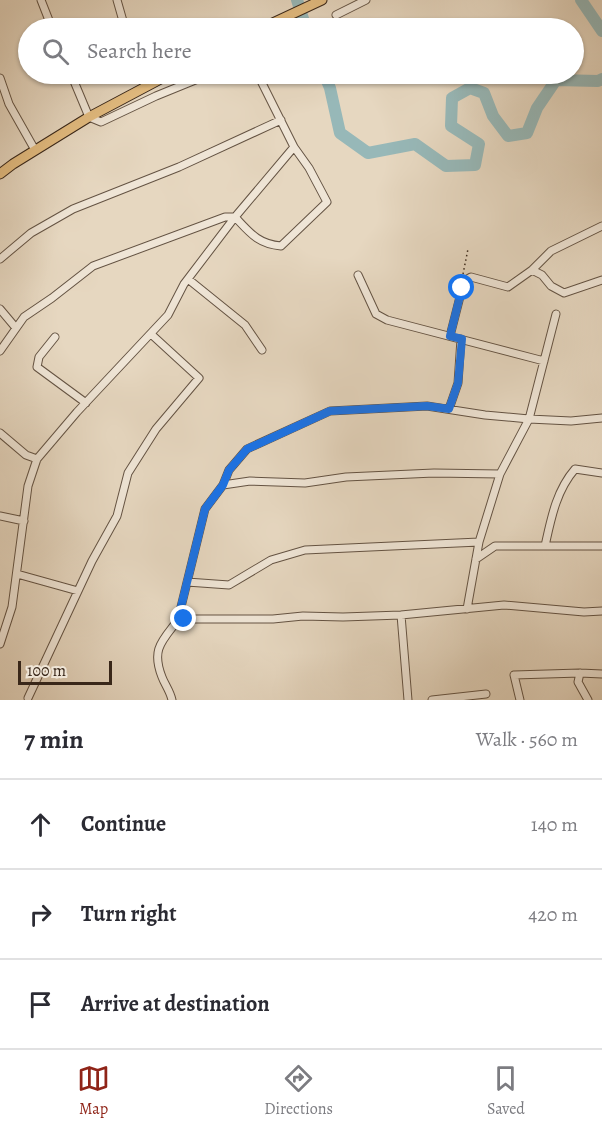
<!DOCTYPE html>
<meta charset="utf-8">
<style>
:root{--surface:#fff;--page:#f7f7f7;--text:#2b2b33;--muted:#7c7c81;--line:#e1e1e2;--accent:#8f2418}
body{margin:0;font-family:Alegreya,serif;background:var(--page);color:var(--text)}
.scale{position:absolute;left:18px;bottom:15px;width:94px;box-sizing:border-box;padding-left:6px;border:3px solid #392719;border-top:0;font-size:16px;line-height:21px;white-space:nowrap;color:#392719;-webkit-text-stroke:4px #efe5d6;paint-order:stroke}
.stop{position:absolute;width:18px;height:18px;margin:-14px;border:4px solid #1a73e8;border-radius:50%;background:#fff}
.stop.end{background:#1a73e8;border-color:#fff;box-shadow:0 2px 6px #0008}
.list{margin:0;padding:0;list-style:none}
h2{display:flex;justify-content:space-between;align-items:center;height:78px;margin:0;padding:0 24px;font-size:26px}
h2 small{font-size:20px;font-weight:400;color:var(--muted)}
.list li{display:grid;grid-template-columns:39px 1fr auto;gap:18px;align-items:center;box-sizing:border-box;height:90px;padding:0 24px;border-top:2px solid var(--line)}
.list b{display:block;font-size:22px;white-space:nowrap}
.list em{font-size:20px;font-style:normal;color:var(--muted)}
.icon{flex:none;width:33px;height:33px;fill:none;stroke:currentColor;stroke-width:2;stroke-linecap:round;stroke-linejoin:round}
.map{position:relative;flex:none;width:602px;height:700px;overflow:hidden}
.search{position:absolute;background:var(--surface);box-shadow:0 2px 4px #0004;left:18px;right:18px;top:18px;height:66px;display:flex;align-items:center;gap:15px;box-sizing:border-box;padding:0 21px;border-radius:33px;color:var(--muted);font-size:22px}
.sheet{height:348px;background:var(--surface)}
nav{display:flex;justify-content:space-around;align-items:center;box-sizing:border-box;height:84px;border-top:2px solid var(--line);background:var(--surface);font-size:16px;color:var(--muted)}
nav a{display:grid;justify-items:center;gap:3px}
nav .on{color:var(--accent)}
.map>svg:first-child{display:block}
</style>
<div class="map">
<svg width="602" height="700" viewBox="0 0 602 700">
<rect width="100%" height="100%" fill="#e6d7c0"/>
<filter id="stains"><feTurbulence type="fractalNoise" baseFrequency=".00333" numOctaves="4"/><feColorMatrix values="0 0 0 0 .2 0 0 0 0 .09 0 0 0 0 .02 0 0 0 .5 -.17"/></filter>
<radialGradient id="worn" r=".72"><stop offset=".6" stop-color="#630" stop-opacity="0"/><stop offset="1" stop-color="#630" stop-opacity=".3"/></radialGradient>
<g fill="none" stroke-linecap="round" stroke-linejoin="round">
<path stroke="#97b8b8" stroke-width="12" d="M 297,0 L 306,28
M 581,0 L 602,31
M 324,74 L 330,88 L 340,133 L 368,153 L 415,144 L 446,166 L 475,165 L 479,144 L 451,126 L 452,98 L 470,88 L 484,93 L 493,116 L 508,136 L 527,133 L 537,108 L 556,80 L 598,81 L 602,79"/>
<g stroke="#645343" stroke-width="9">
<path id="minor" d="M 41,0 L 52,28
M 117,0 L 125,28
M 336,15 L 366,0
M 71,74 L 89,117 L 101,122 L 156,96 L 210,74
M 140,74 L 146,86
M 175,74 L 181,85
M 0,78 L 9,104 L 35,150
M 0,259 L 31,233 L 73,209 L 179,167 L 281,120
M 532,270 L 551,251 L 602,226
M 358,275 L 376,314 L 387,320 L 544,361
M 188,279 L 245,325 L 262,350
M 0,309 L 16,328
M 450,336 L 464,281 L 471,277 L 508,287 L 532,270 L 542,275 L 551,286 L 564,293 L 602,280
M 55,337 L 39,357 L 37,367 L 86,403
M 0,351 L 24,317 L 52,298 L 93,266 L 225,217 L 235,217 C 250,233 258,244 281,246 L 327,202 L 309,168 L 294,147
M 449,409 L 458,383 L 461,339
M 0,433 L 26,455 L 37,459
M 500,474 L 434,473 L 346,477 L 305,483 L 250,481 L 223,485 L 205,509 L 180,611 L 184,619 L 273,619 L 303,616 L 343,617 L 401,615 L 504,605 L 584,612 L 602,611
M 223,485 L 229,470 L 247,449 L 330,411 L 427,406 L 485,415 L 529,419 L 571,421 L 602,418
M 0,516 L 24,521
M 545,546 C 551,519 556,491 575,469 L 602,473
M 476,559 L 495,546 L 602,546
M 17,574 L 78,591
M 187,582 L 229,585 L 271,560 L 305,550 L 479,542
M 467,609 L 479,542 L 500,474 L 529,419 L 556,314
M 401,615 L 408,700
M 0,644 L 12,607 L 28,486 L 37,459 L 77,412 L 168,315 L 184,284 L 235,217 L 294,147 L 260,79 L 253,74
M 580,673 L 578,682 L 588,700
M 28,698 L 92,561 L 117,516 L 128,473 L 156,429 L 199,378 L 151,334
M 172,700 C 170,691 165,685 162,677 C 151,649 162,641 178,620 L 184,619
M 432,700 L 486,694
M 520,700 L 514,675 L 580,673 L 602,674"/>
</g>
<g stroke="#392719" stroke-width="11">
<path id="major" d="M 262,28 L 322,0
M 0,174 L 13,164 L 89,117 L 170,74"/>
</g>
<path stroke="#392719" stroke-width="1.5" stroke-dasharray="1.5 3" stroke-linecap="butt" d="M 463,274 L 468,249"/>
<use href="#minor" stroke="#efe5d6" stroke-width="7"/>
<use href="#major" stroke="#e3bc80" stroke-width="9"/>
</g>
<g fill="none" stroke-linecap="round" stroke-linejoin="round">
<path stroke="#1a73e8" stroke-width="8" d="M 184,619 L 180,611 L 205,509 L 223,485 L 229,470 L 247,449 L 330,411 L 427,406 L 449,409 L 458,383 L 462,339 L 450,336 L 462,288"/>
</g>
<rect width="100%" height="100%" filter="url(#stains)"/>
<rect width="100%" height="100%" fill="url(#worn)"/>
</svg>
<div class="scale">100 m</div>
<div class="stop" style="left:462px;top:288px"></div>
<div class="stop end" style="left:184px;top:619px"></div>
<div class="search"><svg class="icon" aria-label="search" viewBox="0 0 24 24"><circle cx="10" cy="10" r="6"/><path d="M15 15l6 6"/></svg>Search here</div>
</div>
<section class="sheet">
<h2>7 min<small>Walk · 560 m</small></h2>
<ul class="list">
<li><svg class="icon" aria-label="ahead" viewBox="0 0 24 24"><path d="M12 20V5M6 11l6-6 6 6"/></svg><div><b>Continue</b></div><em>140 m</em></li>
<li><svg class="icon" aria-label="right" viewBox="0 0 24 24"><path d="M7 20v-9h11M14 6l5 5-5 5"/></svg><div><b>Turn right</b></div><em>420 m</em></li>
<li><svg class="icon" aria-label="arrive" viewBox="0 0 24 24"><path d="M6 21V4h12l-3 4 3 4H6"/></svg><div><b>Arrive at destination</b></div></li>
</ul>
</section>
<nav>
<a class="on"><svg class="icon" aria-label="map" viewBox="0 0 24 24"><path d="M3 6l6-2 6 2 6-2v14l-6 2-6-2-6 2zM9 4v14M15 6v14"/></svg>Map</a>
<a><svg class="icon" aria-label="directions" viewBox="0 0 24 24"><path d="M12 3l9 9-9 9-9-9zM9 14v-3h6M13 9l2 2-2 2"/></svg>Directions</a>
<a><svg class="icon" aria-label="saved" viewBox="0 0 24 24"><path d="M7 4h10v16l-5-4-5 4z"/></svg>Saved</a>
</nav>
